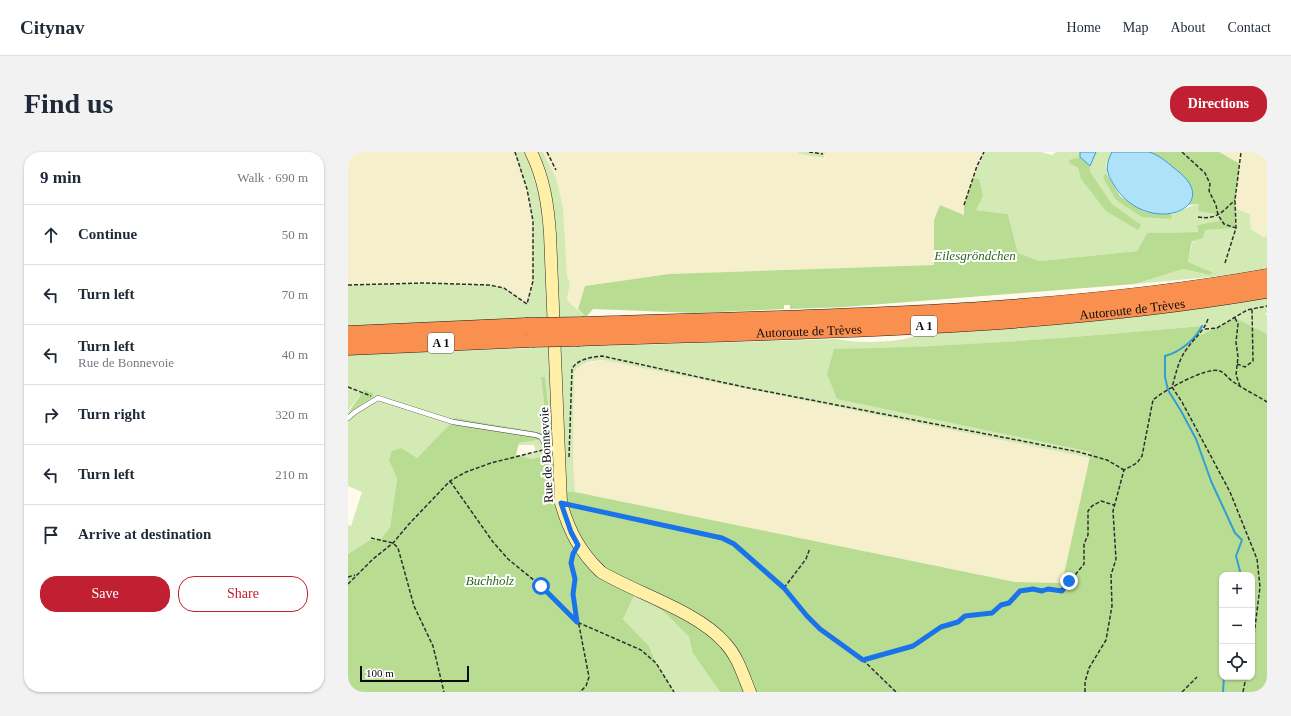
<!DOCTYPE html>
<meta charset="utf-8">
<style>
:root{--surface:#fff;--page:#f2f2f3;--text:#1f2937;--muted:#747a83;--line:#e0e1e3;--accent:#c12033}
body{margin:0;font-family:"Times New Roman",serif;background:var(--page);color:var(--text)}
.controls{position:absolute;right:12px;bottom:12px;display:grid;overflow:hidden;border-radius:8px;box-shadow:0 1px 3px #0004}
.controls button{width:36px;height:36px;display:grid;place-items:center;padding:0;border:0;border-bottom:1px solid var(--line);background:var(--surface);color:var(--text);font:20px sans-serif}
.scale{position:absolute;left:12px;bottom:10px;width:109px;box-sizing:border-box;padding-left:4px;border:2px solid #0c0c0c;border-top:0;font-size:11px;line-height:14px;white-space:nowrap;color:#0c0c0c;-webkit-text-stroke:3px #fff;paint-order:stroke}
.stop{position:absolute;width:12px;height:12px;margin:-9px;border:3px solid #1a73e8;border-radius:50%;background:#fff}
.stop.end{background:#1a73e8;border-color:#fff;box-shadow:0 1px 4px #0008}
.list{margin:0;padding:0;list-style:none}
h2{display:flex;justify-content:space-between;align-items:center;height:52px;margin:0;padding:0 16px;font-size:17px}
h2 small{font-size:13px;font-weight:400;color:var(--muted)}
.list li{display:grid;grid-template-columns:26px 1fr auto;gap:12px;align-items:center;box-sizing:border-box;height:60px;padding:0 16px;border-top:1px solid var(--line)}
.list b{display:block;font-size:15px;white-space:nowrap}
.list p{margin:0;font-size:13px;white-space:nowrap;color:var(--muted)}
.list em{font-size:13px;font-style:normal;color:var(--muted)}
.actions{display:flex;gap:8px;padding:12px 16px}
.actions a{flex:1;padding:9px 0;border:1px solid var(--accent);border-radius:16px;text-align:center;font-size:14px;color:var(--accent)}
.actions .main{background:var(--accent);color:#fff}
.icon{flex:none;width:22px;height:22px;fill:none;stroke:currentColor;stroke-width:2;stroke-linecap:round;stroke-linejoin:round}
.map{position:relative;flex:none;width:919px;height:540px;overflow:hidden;border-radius:16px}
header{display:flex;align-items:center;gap:24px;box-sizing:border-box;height:56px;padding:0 20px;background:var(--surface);border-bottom:1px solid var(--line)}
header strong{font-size:19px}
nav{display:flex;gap:22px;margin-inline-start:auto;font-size:14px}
.intro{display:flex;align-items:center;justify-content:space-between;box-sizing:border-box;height:96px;padding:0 24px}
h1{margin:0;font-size:28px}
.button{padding:10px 18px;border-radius:16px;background:var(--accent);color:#fff;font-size:14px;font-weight:700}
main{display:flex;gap:24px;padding:0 24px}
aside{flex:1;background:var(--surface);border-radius:16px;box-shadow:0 1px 3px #0004}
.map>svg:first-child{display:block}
</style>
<header>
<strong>Citynav</strong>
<nav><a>Home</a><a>Map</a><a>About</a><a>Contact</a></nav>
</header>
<div class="intro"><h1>Find us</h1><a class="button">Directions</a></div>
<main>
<aside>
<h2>9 min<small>Walk · 690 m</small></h2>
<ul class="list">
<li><svg class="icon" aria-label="ahead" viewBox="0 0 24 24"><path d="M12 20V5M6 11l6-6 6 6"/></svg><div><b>Continue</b></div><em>50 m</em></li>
<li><svg class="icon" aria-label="left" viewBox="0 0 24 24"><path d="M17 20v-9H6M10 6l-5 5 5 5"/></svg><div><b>Turn left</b></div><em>70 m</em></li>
<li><svg class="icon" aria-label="left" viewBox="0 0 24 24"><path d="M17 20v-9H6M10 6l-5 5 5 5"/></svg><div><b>Turn left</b><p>Rue de Bonnevoie</p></div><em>40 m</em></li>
<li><svg class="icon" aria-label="right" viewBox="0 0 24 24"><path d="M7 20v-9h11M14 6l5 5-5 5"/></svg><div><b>Turn right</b></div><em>320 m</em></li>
<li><svg class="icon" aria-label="left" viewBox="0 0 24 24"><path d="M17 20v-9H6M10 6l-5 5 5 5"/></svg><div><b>Turn left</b></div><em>210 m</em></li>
<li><svg class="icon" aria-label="arrive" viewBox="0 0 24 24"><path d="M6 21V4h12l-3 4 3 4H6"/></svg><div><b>Arrive at destination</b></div></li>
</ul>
<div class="actions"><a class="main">Save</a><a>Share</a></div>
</aside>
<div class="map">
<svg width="919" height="540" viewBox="0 0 919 540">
<rect width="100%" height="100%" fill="#fffaec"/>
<path fill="#f6efcb" d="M 0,0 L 167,0 L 179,37 L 185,69 L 185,129 L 179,152 L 169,146 L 76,131 L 0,133 Z
M 195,0 L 450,0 L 451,2 L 477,6 L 477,0 L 636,0 L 629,14 L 616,53 L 616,63 L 592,53 L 586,68 L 586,113 L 321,122 L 237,134 L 230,157 L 219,148 L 222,130 L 219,125 L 208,26 Z
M 871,0 L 919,0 L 919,84 L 915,85 L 903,77 L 902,62 L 888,57 L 887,48 Z
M 255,208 L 742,306 L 714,431 L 667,430 L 227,340 L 225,311 L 226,219 L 231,213 Z"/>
<path fill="#d4eab4" d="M 167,0 L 195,0 L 208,26 L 215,56 L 219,125 L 222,130 L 219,148 L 238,165 L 0,174 L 0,133 L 76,131 L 141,133 L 156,136 L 179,151 L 185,129 L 185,69 L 179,37 Z
M 450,0 L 477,0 L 476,6 L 451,2 Z
M 636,0 L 693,0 L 704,3 L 708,0 L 764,0 L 758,12 L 760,24 L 757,23 L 768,48 L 824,64 L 822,62 C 833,60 840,54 851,52 L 851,59 L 873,63 L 872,69 L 849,73 L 850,80 L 799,81 L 789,99 L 692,109 L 670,101 L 660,62 L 628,58 L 631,27 L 625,26 Z
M 888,57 L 902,62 L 903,77 L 915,85 L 919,84 L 919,117 L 884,123 L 787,132 L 835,117 L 861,123 L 866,121 L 840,110 L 845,88 L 857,78 L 888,76 Z
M 919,145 L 919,161 L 917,161 L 919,164 L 919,182 L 887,166 L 851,184 L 854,174 C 731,185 609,195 486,198 L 743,300 L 742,306 L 255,208 C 244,209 233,210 226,220 L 225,311 L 227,340 L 210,339 L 184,307 L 168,304 L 188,301 L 186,293 L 170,293 L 171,291 L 196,287 L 203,282 L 193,225 L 199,279 L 195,281 L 104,272 L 49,325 L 42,375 L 33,387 L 22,388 L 0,402 L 0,373 L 3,374 L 14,340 L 0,334 L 0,261 L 24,245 L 12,243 L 0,259 L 0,203 L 215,195 L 489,187 C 512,192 552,191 574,182 L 782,165 Z
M 287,442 L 316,460 L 341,485 L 344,500 L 372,540 L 326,540 L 308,511 L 301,494 L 275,467 Z"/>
<path fill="#b9dc93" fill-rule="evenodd" d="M 801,0 L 871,0 L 892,12 L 887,48 L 888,76 L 857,78 L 855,86 L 844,89 L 840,110 L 866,121 L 861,123 L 835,117 L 787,132 L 496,155 L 442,157 L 442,153 L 436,153 L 436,157 L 347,161 L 245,157 L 238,165 L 230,157 L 237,134 L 321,122 L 586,113 L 586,68 L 592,53 L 616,63 L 616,53 L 625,26 L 631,27 L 635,44 L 628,58 L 660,62 L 670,101 L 692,109 L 789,99 L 799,81 L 850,80 L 849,73 L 871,69 L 873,63 L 850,59 L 851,52 L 841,53 L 844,43 L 815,7 Z
M 732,5 L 742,14 L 742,20 L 764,52 L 793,73 L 790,78 L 758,59 L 733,27 L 730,15 L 722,12 L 721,8 Z
M 757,22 L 760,24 L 772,44 L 796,60 L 822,62 L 824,64 L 823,67 L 794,65 L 768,48 L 755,26 Z
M 887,166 L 919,182 L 919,540 L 372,540 L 344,500 L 341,485 L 316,460 L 287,442 L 275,467 L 301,494 L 308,511 L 326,540 L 0,540 L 0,402 L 22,388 L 33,387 L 42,375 L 49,326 L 41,308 L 44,299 L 53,296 L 69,306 L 108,266 L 195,281 L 199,279 L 193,225 L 197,225 L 203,282 L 196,287 L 171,291 L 168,303 L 184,307 L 201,303 L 207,310 L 211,339 L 227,340 L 667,430 L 714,431 L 743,300 L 489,247 L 479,222 L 486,197 C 609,195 731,185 854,174 L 851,184 ZM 874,423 L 904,423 L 904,525 L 874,525 Z
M 16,238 L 25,241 L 25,245 L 0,261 Z"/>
<path fill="#afe2f8" stroke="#339ed2" d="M 732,0 L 748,0 L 742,14 L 732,5 Z
M 764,0 C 775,0 790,0 801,0 C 812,3 822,13 831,20 C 876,57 798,86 766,33 C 758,21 757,13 764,0 Z"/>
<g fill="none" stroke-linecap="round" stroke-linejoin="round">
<path stroke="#339ed2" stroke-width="2" d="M 854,174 C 847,188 832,200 817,204 L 817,225 L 820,238 L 833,259 L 848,287 L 863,329 L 887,381 L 894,388 L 888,404 L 893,423
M 875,540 L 876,525"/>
<g stroke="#3f3f3f" stroke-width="5.5">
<path id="service" d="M 0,266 L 7,260 L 30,246 L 105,270 L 188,283 L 193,285 L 200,297 L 209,296"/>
</g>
<g stroke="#2e2e2e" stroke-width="13">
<path id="secondary" d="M 183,0 C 196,26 200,53 202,82 L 213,351 C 221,379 232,400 253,420 C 290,442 349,459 377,491 C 390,505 395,523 402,540"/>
</g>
<g stroke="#1d1d1d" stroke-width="17">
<g id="motorway">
<path d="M 236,173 C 464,165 694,165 919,125"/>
<path d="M 0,182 L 178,174"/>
<path id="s1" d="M 231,186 C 461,178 692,177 919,138"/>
<path d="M 0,195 L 185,187"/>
</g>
</g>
<path stroke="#2e2e2e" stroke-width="1.5" stroke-dasharray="4 2" stroke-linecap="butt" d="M 199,0 L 208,18
M 461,0 L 475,2
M 834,0 L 857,21 L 862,32 L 861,39 L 868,53 L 870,63 L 876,72 L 888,76
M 616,53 L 629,14 L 636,0
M 850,65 C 869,68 874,60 887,48
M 877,111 L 888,76 L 887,48 L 893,0
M 0,133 L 76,131 L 141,133 L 156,136 L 179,152 L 185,129 L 185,69 L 179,37 L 167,0
M 887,166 L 890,172 L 888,190 L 890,205 L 888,223 L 892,234
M 860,167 C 855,181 846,186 838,198 C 830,209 828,222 824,235 L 834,250 L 882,340 L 909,407 L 912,435 L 904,499
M 857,177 L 869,176 L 899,158 L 919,154
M 889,212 L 897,215 L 905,209 L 904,156
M 0,235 L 23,244
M 221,305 L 224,217 C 229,207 244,205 254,204 L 396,235 L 731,300 L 759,308 L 776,318
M 102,329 L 145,390 L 160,407 L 193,434 L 229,470 L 293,498 L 308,511 L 326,540
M 223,353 L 374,386 L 386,392 L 436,436 L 459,464 L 472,477 L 515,508 L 548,540
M 23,386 L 45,391 L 50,396 L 66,454 L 85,494 L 96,540
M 225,401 L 223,411 L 227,427 L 225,442 L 241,525 L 238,534 L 232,540
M 0,425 L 7,423
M 0,432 L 25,407 L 45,391 L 61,372 L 102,329 L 118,320 L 143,311 L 195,298
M 436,436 L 458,407 L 462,396
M 515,508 L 565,494 L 593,475 L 610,470 L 617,464 L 645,461 L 653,453 L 661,451 L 672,439 L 700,437 L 714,439 L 736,412 L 736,392 L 740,383 L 740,359 L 744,354 L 753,349 L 766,353
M 737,540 L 737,530 L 741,516 L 758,488 L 764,454 L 763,423 L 768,407 L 765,359 L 776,318 L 789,311 L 794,304 L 805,248 C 815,239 859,214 872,219 C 877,221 880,226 884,229 C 895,237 908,243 919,250
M 834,540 L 849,525
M 895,540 L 898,525
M 911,540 L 914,538 L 919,540"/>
<use href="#service" stroke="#fff" stroke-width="4.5"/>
<use href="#secondary" stroke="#ffefa7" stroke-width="12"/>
<use href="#motorway" stroke="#fa904f" stroke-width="16"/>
<g stroke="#1d1d1d" stroke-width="17" stroke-linecap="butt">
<path id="motorway-bridge" d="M 178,174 L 236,173
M 185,187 L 231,186"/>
</g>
<use href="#motorway-bridge" stroke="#fa904f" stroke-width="16"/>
</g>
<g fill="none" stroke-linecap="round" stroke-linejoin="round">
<path stroke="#1a73e8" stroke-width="5" d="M 193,434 L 229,470 L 225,442 L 227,427 L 223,411 L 225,402 L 230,393 L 223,380 L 213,351 L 374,386 L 386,392 L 436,436 L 459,464 L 472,477 L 515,508 L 565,494 L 593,475 L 610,470 L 617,464 L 644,461 L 653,453 L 661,451 L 672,439 L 685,437 L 694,439 L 700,437 L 714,439 L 721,429"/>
</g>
<g text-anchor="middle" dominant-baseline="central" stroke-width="4" stroke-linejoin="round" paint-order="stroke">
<g fill="#fff" stroke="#555" stroke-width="1">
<rect x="563" y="164" width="26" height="20" rx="3"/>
<rect x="80" y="181" width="26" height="20" rx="3"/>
</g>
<g font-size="12" font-weight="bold" fill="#0c0c0c">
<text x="576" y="174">A 1</text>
<text x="93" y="191">A 1</text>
</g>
<g font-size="13" font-style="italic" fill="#30661b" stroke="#fff">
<text x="627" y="103">Eilesgröndchen</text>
<text x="142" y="428">Buchholz</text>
</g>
<g font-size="13" fill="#0c0c0c" stroke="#fff">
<text stroke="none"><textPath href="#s1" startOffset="554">Autoroute de Trèves</textPath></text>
<text stroke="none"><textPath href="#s1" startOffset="230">Autoroute de Trèves</textPath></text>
<text transform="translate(198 303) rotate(-93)">Rue de Bonnevoie</text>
</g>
</g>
</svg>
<div class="controls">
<button>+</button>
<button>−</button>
<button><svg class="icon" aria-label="locate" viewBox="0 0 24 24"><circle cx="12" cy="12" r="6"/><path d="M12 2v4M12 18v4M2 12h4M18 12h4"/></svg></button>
</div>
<div class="scale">100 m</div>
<div class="stop" style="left:193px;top:434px"></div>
<div class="stop end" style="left:721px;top:429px"></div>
</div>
</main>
